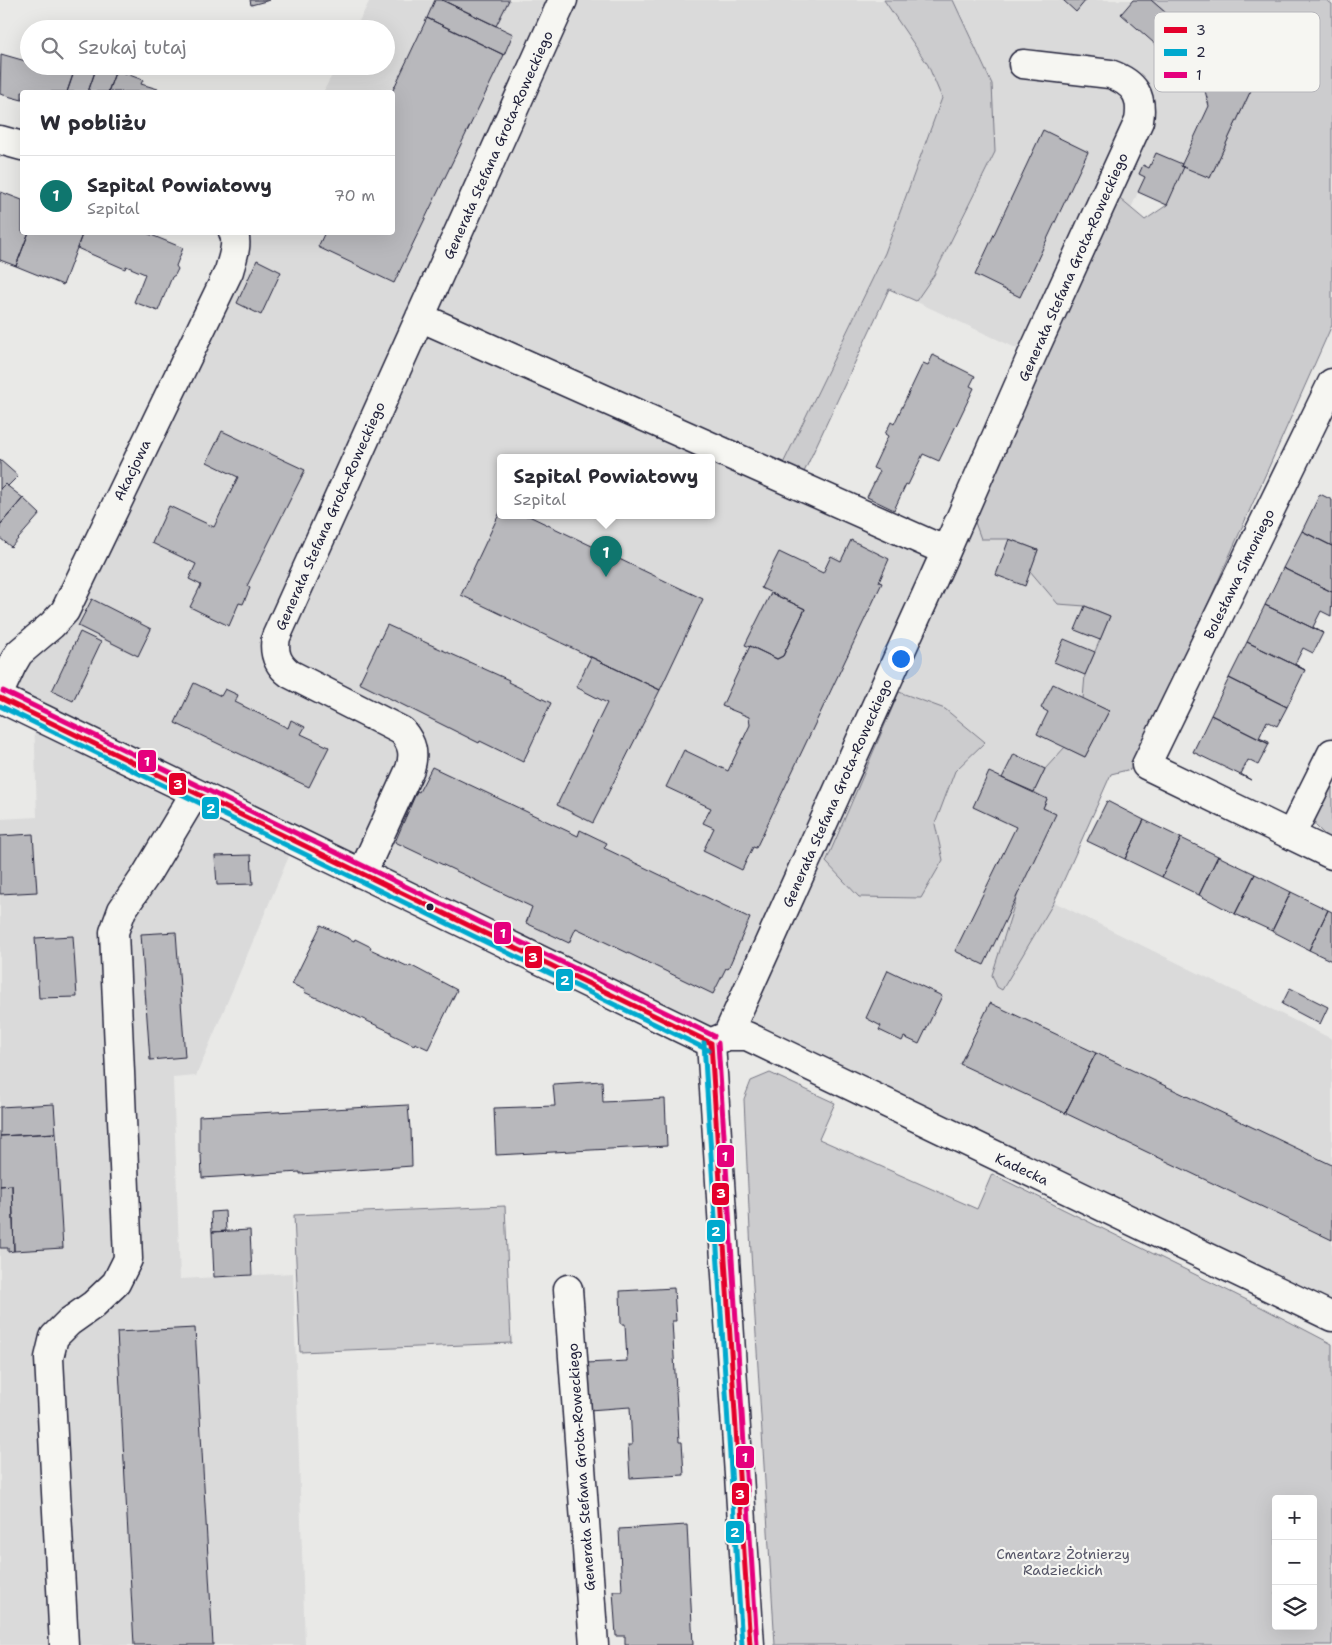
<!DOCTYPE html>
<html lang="pl">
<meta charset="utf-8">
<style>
:root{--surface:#fff;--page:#f2f2f3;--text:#2b2b33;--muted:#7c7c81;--line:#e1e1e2;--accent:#0f766e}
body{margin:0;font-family:"Shantell Sans",sans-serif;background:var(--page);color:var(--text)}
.controls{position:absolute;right:15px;bottom:15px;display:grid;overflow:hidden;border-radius:5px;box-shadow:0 5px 20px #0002}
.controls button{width:45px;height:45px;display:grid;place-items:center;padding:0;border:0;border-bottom:1px solid var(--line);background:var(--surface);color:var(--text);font:25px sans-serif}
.you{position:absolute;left:900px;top:658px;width:18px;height:18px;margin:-12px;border:4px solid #fff;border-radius:50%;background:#1a73e8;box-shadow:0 0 0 8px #1a73e833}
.badge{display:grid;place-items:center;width:32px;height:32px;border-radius:50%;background:var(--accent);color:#fff;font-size:16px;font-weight:700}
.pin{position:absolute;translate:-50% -41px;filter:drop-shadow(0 1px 2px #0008)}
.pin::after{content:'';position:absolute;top:26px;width:18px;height:15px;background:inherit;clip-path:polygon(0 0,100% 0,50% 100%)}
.popup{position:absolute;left:497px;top:454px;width:218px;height:65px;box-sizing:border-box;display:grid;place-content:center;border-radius:5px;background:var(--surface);filter:drop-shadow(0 1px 4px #0005);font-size:16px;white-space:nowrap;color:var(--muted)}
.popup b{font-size:19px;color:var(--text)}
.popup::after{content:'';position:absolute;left:50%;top:100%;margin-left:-10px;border:10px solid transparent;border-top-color:var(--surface)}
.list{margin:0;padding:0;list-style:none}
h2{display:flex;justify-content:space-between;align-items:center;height:65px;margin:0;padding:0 20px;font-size:21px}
h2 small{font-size:16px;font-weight:400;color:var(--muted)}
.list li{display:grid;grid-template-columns:32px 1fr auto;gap:15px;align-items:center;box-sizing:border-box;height:80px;padding:0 20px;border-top:1px solid var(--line)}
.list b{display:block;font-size:19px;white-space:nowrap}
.list p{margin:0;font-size:16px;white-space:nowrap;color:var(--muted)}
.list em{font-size:16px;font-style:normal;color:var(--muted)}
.icon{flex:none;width:28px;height:28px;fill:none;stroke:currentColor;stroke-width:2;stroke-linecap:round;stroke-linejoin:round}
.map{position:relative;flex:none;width:1332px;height:1645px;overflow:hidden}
.search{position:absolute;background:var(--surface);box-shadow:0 5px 20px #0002;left:20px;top:20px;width:375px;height:55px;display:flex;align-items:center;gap:12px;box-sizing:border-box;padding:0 18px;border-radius:28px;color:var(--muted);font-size:19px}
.panel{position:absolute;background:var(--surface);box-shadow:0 5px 20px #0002;left:20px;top:90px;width:375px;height:145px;border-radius:5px}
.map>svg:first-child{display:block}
</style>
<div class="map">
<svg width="1332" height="1645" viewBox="0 0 1332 1645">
<rect width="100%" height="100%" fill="#e9e9e7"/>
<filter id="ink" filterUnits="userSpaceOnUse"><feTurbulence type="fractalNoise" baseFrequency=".02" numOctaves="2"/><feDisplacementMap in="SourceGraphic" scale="10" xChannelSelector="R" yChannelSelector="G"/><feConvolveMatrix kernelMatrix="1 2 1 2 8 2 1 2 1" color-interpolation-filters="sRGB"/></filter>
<g filter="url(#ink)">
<path fill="#dadada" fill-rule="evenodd" d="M 370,0 L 1151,0 L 1252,88 L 1210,178 L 1167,205 L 1138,192 L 1063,370 L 889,289 L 799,485 L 946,551 L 968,503 L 1187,602 L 1054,902 L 1332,1039 L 1332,1317 L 727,1036 L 295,842 L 196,1076 L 173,1078 L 180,1279 L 293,1273 L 305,1645 L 0,1645 L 0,819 L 37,817 L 34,714 L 0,698 L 65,611 L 254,233 L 392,232 L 392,92 L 323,92 L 337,66 L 386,66 L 386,29 L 355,29 ZM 501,458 L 711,458 L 711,516 L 501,516 Z"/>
<path fill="#ccccce" stroke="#777784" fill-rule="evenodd" d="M 884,0 L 953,0 L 992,84 L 995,152 L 934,275 L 916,301 L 889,289 L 798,485 L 777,476 L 885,253 L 942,98 L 928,65 Z
M 1151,0 L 1326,0 L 1332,4 L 1332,325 L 1135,768 L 1111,774 L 1054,902 L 1002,990 L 997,987 L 992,975 L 1019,890 L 1055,814 L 1043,808 L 1047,799 L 1034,792 L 1045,769 L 1065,747 L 1085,757 L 1109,711 L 1083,699 L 1085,675 L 1110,616 L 1085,606 L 1058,604 L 1030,571 L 1038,550 L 1009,539 L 981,539 L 968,503 L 1108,189 L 1145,220 L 1167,205 L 1182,164 L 1210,178 L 1252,88 Z
M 899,692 L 945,709 L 985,742 L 955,771 L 935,824 L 943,860 L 921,898 L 859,897 L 826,862 Z
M 1332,780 L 1332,842 L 1315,825 L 1315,816 Z
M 770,1073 L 835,1103 L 819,1139 L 977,1209 L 992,1174 L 1263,1308 L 1332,1344 L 1332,1645 L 775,1645 L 751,1253 L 744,1099 L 751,1081 ZM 1276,1499 L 1313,1499 L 1313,1626 L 1276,1626 Z
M 505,1206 L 511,1343 L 300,1352 L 294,1215 Z"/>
<path fill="#b8b8bc" stroke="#22223b" d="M 250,0 L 270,0 L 251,5 Z
M 435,0 L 442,0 L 513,34 L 504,55 L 427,18 Z
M 442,0 L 509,0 L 496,26 Z
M 1063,0 L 1086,0 L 1076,12 Z
M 1133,0 L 1151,0 L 1252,88 L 1210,178 L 1181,166 L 1209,106 L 1204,87 L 1121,14 Z
M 427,18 L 504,55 L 394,283 L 318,247 L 325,232 L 392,232 L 392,92 Z
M 1,54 L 29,62 L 29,66 L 76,66 L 67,92 L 22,92 L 22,100 L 0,94 Z
M 76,66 L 97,66 L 88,92 L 67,92 Z
M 97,66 L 105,66 L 116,70 L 108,92 L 88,92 Z
M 116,70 L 143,80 L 141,84 L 168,92 L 108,92 Z
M 1043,130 L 1088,152 L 1020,297 L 975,275 Z
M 1156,153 L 1182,164 L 1181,166 L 1184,167 L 1167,205 L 1138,192 L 1145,177 L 1139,174 L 1143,165 L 1149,168 Z
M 1,192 L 22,200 L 22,232 L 29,232 L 16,266 L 0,260 L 0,195 Z
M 29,232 L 83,232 L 63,285 L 16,266 Z
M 83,232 L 144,232 L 183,248 L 176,266 L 178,269 L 175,275 L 172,277 L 158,311 L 134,302 L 145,274 L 126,266 L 125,269 L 77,248 Z
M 257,260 L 281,272 L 261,315 L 237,303 Z
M 933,355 L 975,376 L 970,386 L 974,388 L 939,461 L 923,454 L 908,485 L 906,484 L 894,510 L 867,497 L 880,471 L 873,468 L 888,436 L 885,434 L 891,422 L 894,424 L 923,363 L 928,365 Z
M 222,431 L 305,470 L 247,586 L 250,588 L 243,604 L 239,603 L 229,626 L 190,607 L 201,585 L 189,579 L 196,564 L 152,543 L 169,506 L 214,527 L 238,477 L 207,462 Z
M 0,460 L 18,476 L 8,486 L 5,484 L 0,489 Z
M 5,484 L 23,498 L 0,525 L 0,489 Z
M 1320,494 L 1332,500 L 1332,546 L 1302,531 Z
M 23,498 L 40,514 L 11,547 L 0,538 L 0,525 Z
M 501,510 L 501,516 L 529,516 L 703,599 L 660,690 L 461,595 Z
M 1302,531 L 1332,546 L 1332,592 L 1283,568 Z
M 1009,539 L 1038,550 L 1025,586 L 996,575 Z
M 851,540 L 889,559 L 879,582 L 882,583 L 756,848 L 753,847 L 742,870 L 703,851 L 714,828 L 703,823 L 711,808 L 666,787 L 684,750 L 728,771 L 750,725 L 749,717 L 722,706 L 750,646 L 777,659 L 783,656 L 805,609 L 761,588 L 779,552 L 823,573 L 831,556 L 841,561 Z
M 1283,568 L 1332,592 L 1331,616 L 1321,611 L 1313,627 L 1323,633 L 1265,605 Z
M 771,593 L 805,609 L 783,656 L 777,659 L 750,646 L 750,647 L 745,645 Z
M 92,599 L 151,629 L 138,656 L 78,626 Z
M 1265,605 L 1323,633 L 1313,653 L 1303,648 L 1295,664 L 1305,670 L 1247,642 Z
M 1085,606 L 1110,616 L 1100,640 L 1075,630 Z
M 387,625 L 509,680 L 508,682 L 551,703 L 523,762 L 480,741 L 479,743 L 359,683 Z
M 80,632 L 101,642 L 73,701 L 52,691 Z
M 1064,639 L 1095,652 L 1085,675 L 1054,662 Z
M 1247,642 L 1305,670 L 1287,707 L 1229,678 Z
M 591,657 L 660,690 L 593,823 L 557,805 L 607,703 L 576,687 Z
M 1229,678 L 1287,707 L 1277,726 L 1267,721 L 1259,738 L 1269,742 L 1269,744 L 1211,715 Z
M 194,683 L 221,696 L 225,689 L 238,695 L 235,702 L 288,728 L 291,720 L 305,727 L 301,734 L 329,747 L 309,787 L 175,723 Z
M 1053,684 L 1109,711 L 1085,757 L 1037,734 L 1048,712 L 1041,708 Z
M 1211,715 L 1269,744 L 1258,765 L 1248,760 L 1241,774 L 1251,780 L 1193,752 Z
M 1014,754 L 1045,769 L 1034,792 L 1002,778 Z
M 432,767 L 578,836 L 580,830 L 607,843 L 604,848 L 750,918 L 728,969 L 726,968 L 713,994 L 576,928 L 569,943 L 526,923 L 532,907 L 395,842 L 417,791 L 419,792 Z
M 989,772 L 1047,799 L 1043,808 L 1056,814 L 984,965 L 955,951 L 1016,827 L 973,807 Z
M 1107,801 L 1144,820 L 1125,859 L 1087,841 Z
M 1144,820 L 1181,838 L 1162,877 L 1125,859 Z
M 33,834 L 37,892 L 0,894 L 0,836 Z
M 1181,838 L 1218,856 L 1199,895 L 1162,877 Z
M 251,855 L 253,884 L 217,885 L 215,856 Z
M 1218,856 L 1255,874 L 1235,914 L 1199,895 Z
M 1255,874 L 1291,892 L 1272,931 L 1235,914 Z
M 1291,892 L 1328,910 L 1309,950 L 1272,931 Z
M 1328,910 L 1332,912 L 1332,961 L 1309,950 Z
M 321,925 L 354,941 L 355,939 L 371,947 L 370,949 L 409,967 L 410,965 L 457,990 L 428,1049 L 415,1043 L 414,1045 L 391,1034 L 391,1032 L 304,992 L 305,990 L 292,984 Z
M 176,932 L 185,1057 L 150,1060 L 141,934 Z
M 73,936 L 77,997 L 39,998 L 35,938 Z
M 888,970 L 942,996 L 919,1044 L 904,1037 L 902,1041 L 879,1030 L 881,1026 L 866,1018 Z
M 1290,988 L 1328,1007 L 1320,1024 L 1282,1004 Z
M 990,1003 L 1096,1053 L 1065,1113 L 960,1064 Z
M 1096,1053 L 1332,1165 L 1332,1240 L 1065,1113 Z
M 602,1081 L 603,1102 L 665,1099 L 667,1146 L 496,1155 L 494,1108 L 555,1106 L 553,1084 Z
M 54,1104 L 56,1133 L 0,1136 L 0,1107 Z
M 408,1105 L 410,1129 L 411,1129 L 412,1166 L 300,1174 L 300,1172 L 202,1178 L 201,1153 L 199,1153 L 199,1116 Z
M 56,1133 L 63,1248 L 14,1251 L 12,1185 L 0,1186 L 0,1136 Z
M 12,1185 L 14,1251 L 8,1252 L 8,1248 L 0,1248 L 0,1186 Z
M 225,1211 L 226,1231 L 212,1232 L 211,1212 Z
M 250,1230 L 252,1275 L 214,1277 L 212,1232 Z
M 674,1288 L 676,1321 L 672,1321 L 679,1442 L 682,1442 L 684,1475 L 630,1478 L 628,1445 L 632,1445 L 630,1407 L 589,1410 L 586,1363 L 627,1361 L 625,1324 L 621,1324 L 620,1291 Z
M 195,1328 L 213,1645 L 134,1645 L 117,1332 Z
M 687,1525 L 693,1645 L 625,1645 L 625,1636 L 616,1636 L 613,1591 L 622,1591 L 619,1529 Z"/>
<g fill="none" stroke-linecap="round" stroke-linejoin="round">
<g stroke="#22223b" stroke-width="31">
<path id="minor" d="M 0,140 L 22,146
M 420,317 L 946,551
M 1332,383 L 1146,765 L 1332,855
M 0,691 L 12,665 L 19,653 L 52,625 L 65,611 L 229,271 C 232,259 239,244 233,232
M 0,698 L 711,1043
M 1291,835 L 1332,753
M 362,874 L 410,769 C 415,753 412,743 402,731 L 290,674 C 277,664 273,653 276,637 L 563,0
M 727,1036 L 946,551 L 1032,355 L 1139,121 C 1143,96 1135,83 1110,74 L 1023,64
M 712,1042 L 727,1036 L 747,1036 L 1332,1317
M 711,1043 L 750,1645
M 568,1289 L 594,1645
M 64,1645 L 49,1358 L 54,1337 L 69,1322 L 93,1305 L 116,1283 L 128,1259 L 114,932 L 122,910 L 146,875 L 195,793"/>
</g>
<use href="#minor" stroke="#f6f6f2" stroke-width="28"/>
<g stroke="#f6f6f2" stroke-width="9">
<path id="bus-1" d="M 0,698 L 711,1043
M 711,1043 L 750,1645"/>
</g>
<g stroke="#f6f6f2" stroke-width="9">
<path id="bus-2" d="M 0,706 L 708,1050
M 704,1043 L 742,1645"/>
</g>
<g stroke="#f6f6f2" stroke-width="9">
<path id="bus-3" d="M 3,691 L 714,1036
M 718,1043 L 757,1645"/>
</g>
<use href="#bus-1" stroke="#e4002b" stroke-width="5"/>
<use href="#bus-2" stroke="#00a9ce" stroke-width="5"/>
<use href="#bus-3" stroke="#e5007d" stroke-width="5"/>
</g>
</g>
<circle fill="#22223b" stroke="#f6f6f2" stroke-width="2" cx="430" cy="907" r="4.5"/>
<g text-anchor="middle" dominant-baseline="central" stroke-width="4.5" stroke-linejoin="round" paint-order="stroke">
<g font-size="14" fill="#22223b" stroke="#f6f6f2">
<text transform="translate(498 145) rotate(-66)">Generała Stefana Grota-Roweckiego</text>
<text transform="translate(1073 267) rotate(-66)">Generała Stefana Grota-Roweckiego</text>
<text transform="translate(132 470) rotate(-64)">Akacjowa</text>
<text transform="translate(330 516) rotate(-66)">Generała Stefana Grota-Roweckiego</text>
<text transform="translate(1239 574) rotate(-64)">Bolesława Simoniego</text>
<text transform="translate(837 793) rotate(-66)">Generała Stefana Grota-Roweckiego</text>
<text transform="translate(1022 1169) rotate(25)">Kadecka</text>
<text transform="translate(581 1467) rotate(-94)">Generała Stefana Grota-Roweckiego</text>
</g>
<g font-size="14" fill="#555567" stroke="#f6f6f2">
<text x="1063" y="1554">Cmentarz Żołnierzy<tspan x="1063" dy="16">Radzieckich</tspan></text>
</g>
</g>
<rect x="1154" y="12" width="166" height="80" rx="8" fill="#f6f6f2" stroke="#b6b6bb" stroke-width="1"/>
<rect x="1164" y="27" width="23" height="6" fill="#e4002b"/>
<rect x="1164" y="49" width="23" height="7" fill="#00a9ce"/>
<rect x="1164" y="72" width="23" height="6" fill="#e5007d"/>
<g font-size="14" fill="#22223b">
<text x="1196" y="35">3</text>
<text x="1196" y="57">2</text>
<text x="1196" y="80">1</text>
</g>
<g stroke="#f6f6f2" stroke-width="2">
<rect x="137" y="749" width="20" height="24" rx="5" fill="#e5007d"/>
<rect x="168" y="772" width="19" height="24" rx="5" fill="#e4002b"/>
<rect x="201" y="796" width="19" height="24" rx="5" fill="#00a9ce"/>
<rect x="493" y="921" width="19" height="24" rx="5" fill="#e5007d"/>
<rect x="524" y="945" width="19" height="24" rx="5" fill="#e4002b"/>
<rect x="555" y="968" width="19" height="24" rx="5" fill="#00a9ce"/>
<rect x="716" y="1144" width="19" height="24" rx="5" fill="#e5007d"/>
<rect x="711" y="1182" width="19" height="24" rx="5" fill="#e4002b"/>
<rect x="706" y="1219" width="20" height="24" rx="5" fill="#00a9ce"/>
<rect x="735" y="1445" width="20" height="24" rx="5" fill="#e5007d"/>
<rect x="731" y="1482" width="19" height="24" rx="5" fill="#e4002b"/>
<rect x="725" y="1520" width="20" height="24" rx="5" fill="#00a9ce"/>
</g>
<g font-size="14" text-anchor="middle" font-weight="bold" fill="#fff">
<text x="147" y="766">1</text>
<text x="178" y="789">3</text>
<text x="211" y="813">2</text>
<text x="503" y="938">1</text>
<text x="533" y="962">3</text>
<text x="565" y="985">2</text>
<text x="725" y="1161">1</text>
<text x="721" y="1198">3</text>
<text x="716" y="1236">2</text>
<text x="745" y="1462">1</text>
<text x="740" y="1499">3</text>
<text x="735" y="1537">2</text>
</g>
</svg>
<div class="controls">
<button>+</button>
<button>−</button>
<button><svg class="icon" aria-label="layers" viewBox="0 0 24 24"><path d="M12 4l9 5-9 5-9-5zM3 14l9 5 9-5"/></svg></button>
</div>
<div class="you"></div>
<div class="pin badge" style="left:606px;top:577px">1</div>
<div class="popup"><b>Szpital Powiatowy</b>Szpital</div>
<div class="search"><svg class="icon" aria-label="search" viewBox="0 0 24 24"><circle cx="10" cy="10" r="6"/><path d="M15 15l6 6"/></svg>Szukaj tutaj</div>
<section class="panel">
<h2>W pobliżu<small></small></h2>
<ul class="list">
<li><span class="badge">1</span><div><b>Szpital Powiatowy</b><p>Szpital</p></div><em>70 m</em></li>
</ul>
</section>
</div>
